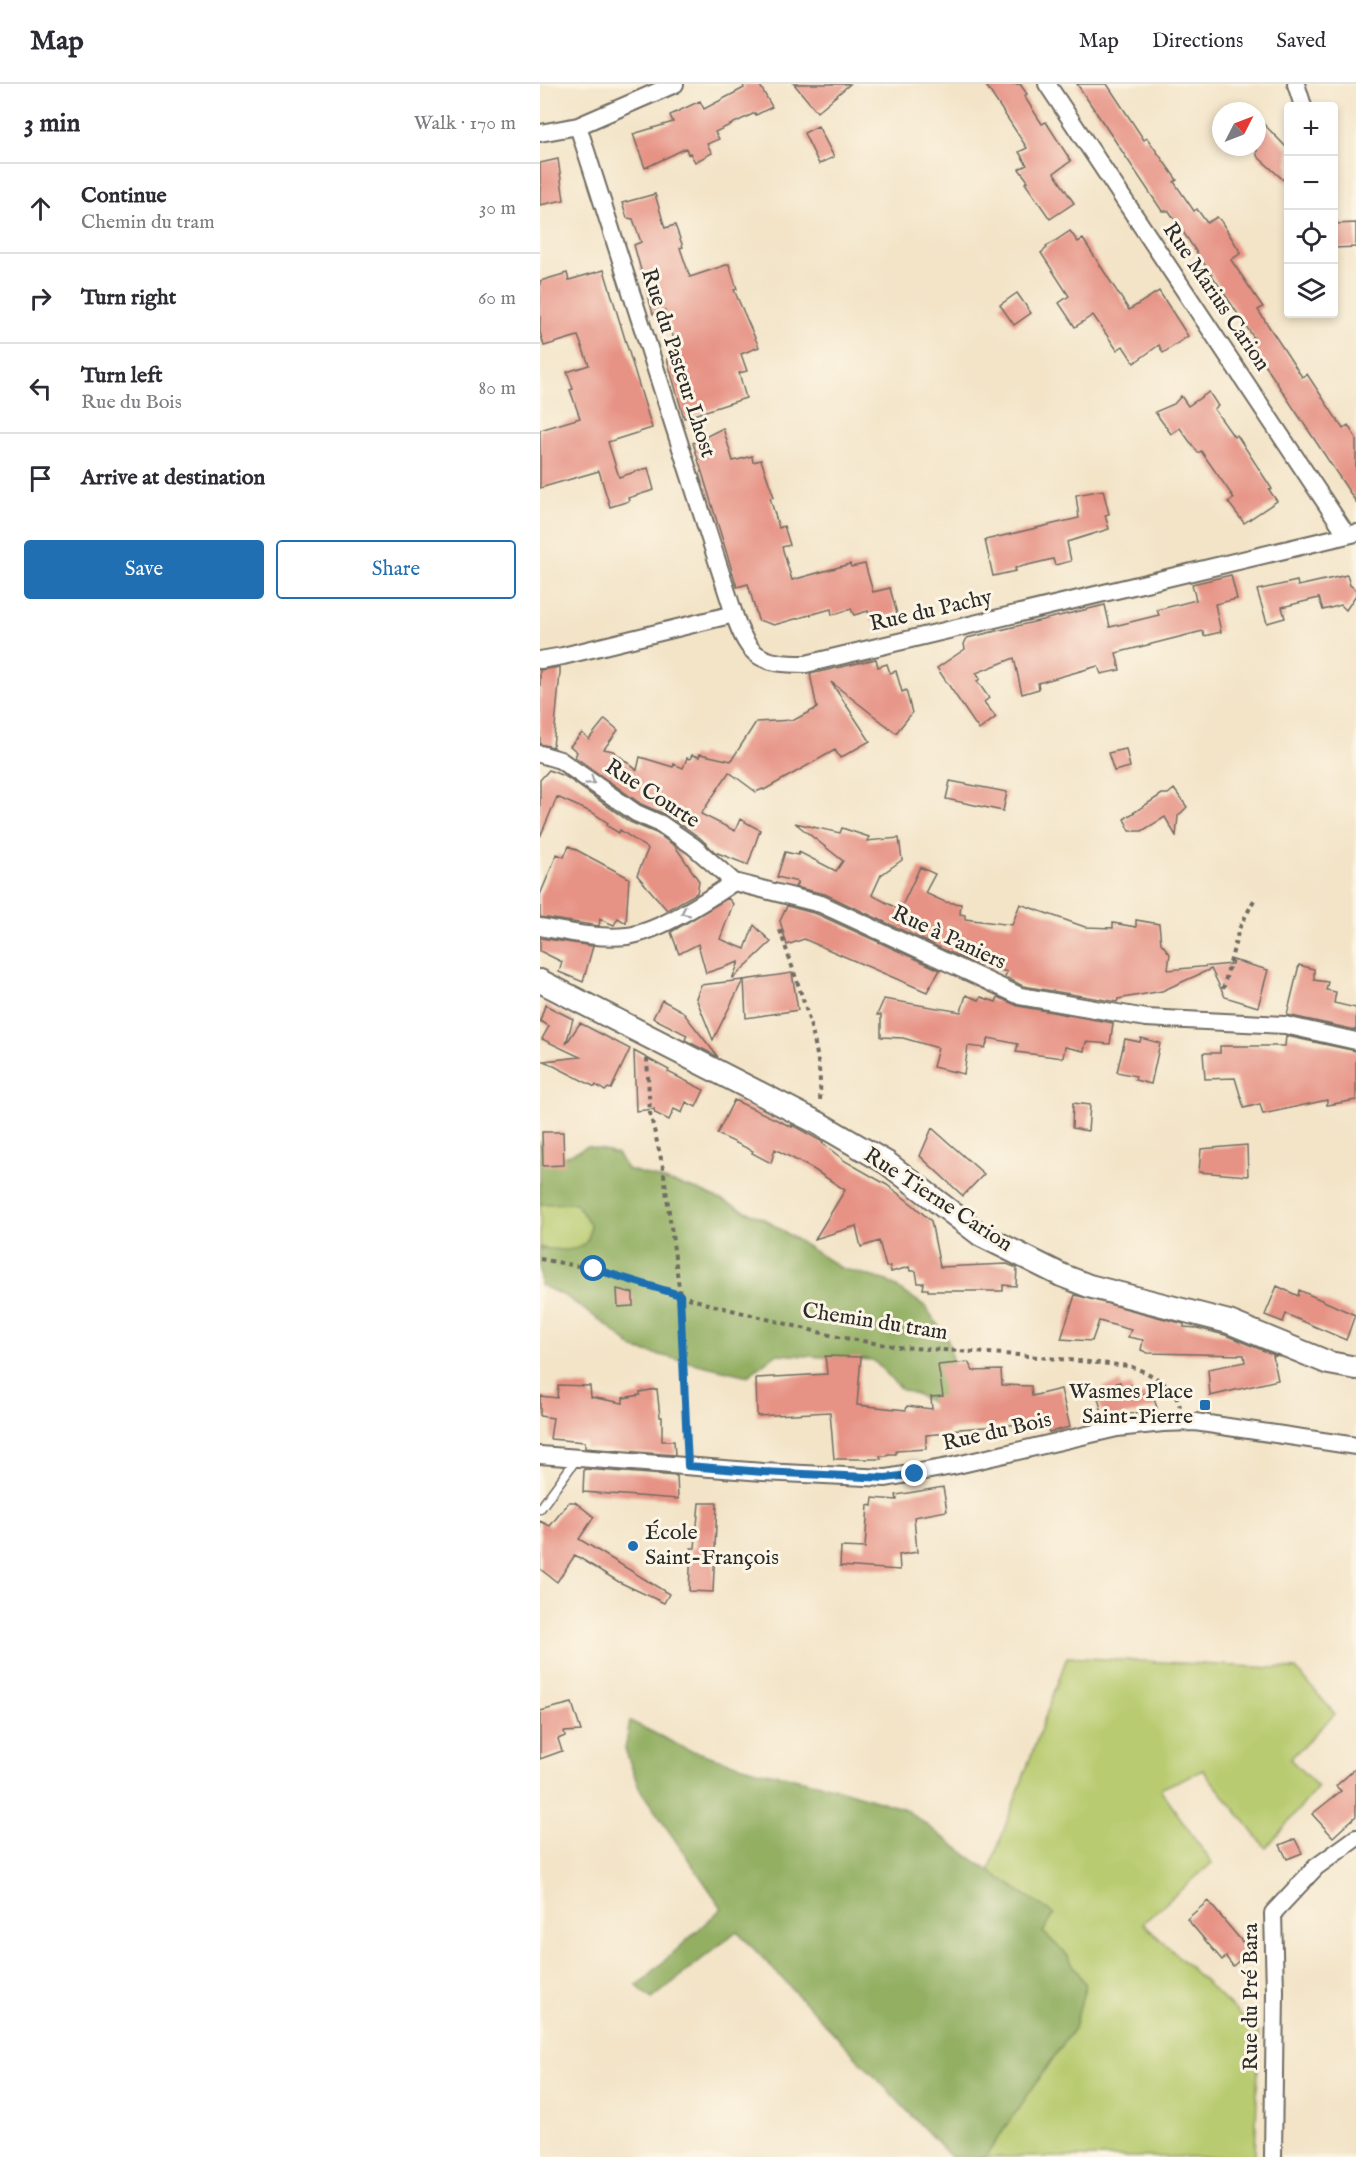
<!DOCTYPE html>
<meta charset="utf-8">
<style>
:root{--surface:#fff;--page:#f7f7f7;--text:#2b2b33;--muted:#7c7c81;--line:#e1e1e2;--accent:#1f6fb2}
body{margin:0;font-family:"IM FELL English",serif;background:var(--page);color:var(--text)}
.controls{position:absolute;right:18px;top:18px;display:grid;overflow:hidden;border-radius:6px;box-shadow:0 3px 9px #0003}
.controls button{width:54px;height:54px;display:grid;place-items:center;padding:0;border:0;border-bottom:2px solid var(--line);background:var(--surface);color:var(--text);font:30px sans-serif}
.compass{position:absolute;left:672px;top:18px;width:54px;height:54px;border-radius:50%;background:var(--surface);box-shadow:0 3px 9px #0003;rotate:48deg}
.stop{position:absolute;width:18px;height:18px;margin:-14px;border:4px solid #1f6fb2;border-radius:50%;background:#fff}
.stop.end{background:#1f6fb2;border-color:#fff;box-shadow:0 2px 6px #0008}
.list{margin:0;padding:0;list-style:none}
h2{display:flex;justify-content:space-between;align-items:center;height:78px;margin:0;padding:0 24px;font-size:26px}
h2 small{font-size:20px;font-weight:400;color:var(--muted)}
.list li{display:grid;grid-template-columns:39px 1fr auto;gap:18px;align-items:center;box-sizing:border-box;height:90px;padding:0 24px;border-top:2px solid var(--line)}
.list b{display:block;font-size:22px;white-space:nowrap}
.list p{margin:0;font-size:20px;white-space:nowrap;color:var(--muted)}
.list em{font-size:20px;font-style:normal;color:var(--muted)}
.actions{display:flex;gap:12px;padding:18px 24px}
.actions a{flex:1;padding:14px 0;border:2px solid var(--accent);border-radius:6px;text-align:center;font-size:21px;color:var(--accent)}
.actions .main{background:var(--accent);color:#fff}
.icon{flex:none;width:33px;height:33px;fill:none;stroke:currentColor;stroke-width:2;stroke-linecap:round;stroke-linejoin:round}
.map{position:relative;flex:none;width:816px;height:2073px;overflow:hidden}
header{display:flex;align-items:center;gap:36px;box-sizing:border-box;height:84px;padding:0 30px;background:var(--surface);border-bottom:2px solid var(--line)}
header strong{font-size:28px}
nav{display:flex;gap:33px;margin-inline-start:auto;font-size:21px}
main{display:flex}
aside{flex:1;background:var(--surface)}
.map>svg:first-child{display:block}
</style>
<header>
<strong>Map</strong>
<nav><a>Map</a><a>Directions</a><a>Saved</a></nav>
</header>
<main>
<aside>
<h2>3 min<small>Walk · 170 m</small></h2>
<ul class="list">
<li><svg class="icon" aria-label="ahead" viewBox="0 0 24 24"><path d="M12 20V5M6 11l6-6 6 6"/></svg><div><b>Continue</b><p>Chemin du tram</p></div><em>30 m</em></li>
<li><svg class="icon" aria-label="right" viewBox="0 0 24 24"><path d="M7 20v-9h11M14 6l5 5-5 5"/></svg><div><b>Turn right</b></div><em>60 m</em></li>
<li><svg class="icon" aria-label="left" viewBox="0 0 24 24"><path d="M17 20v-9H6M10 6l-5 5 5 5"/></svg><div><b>Turn left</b><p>Rue du Bois</p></div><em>80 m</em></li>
<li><svg class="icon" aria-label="arrive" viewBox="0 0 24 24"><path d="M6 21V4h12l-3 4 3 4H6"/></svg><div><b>Arrive at destination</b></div></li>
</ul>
<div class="actions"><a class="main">Save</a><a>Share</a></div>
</aside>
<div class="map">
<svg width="816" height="2073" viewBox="0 0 816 2073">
<rect width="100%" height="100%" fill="#fcf5e5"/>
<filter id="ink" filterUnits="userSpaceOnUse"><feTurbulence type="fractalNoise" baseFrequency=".0167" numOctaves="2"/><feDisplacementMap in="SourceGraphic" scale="12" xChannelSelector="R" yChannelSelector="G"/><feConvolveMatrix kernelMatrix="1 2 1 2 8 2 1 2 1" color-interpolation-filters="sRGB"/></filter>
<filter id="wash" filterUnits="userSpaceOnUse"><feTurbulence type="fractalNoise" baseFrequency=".008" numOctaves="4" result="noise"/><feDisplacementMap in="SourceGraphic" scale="24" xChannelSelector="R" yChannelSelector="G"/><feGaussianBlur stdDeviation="1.35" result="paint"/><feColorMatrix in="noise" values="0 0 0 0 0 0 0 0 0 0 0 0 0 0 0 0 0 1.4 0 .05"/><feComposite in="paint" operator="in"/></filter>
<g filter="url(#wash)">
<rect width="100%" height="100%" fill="#f3e4c8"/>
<path fill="#b8cb6f" stroke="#727b4d" stroke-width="1.5" d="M 22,1118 L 36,1119 L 50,1140 C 50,1144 50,1151 48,1155 C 40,1171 14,1165 0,1164 L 0,1120 Z
M 527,1573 L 756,1585 L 795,1630 L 750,1675 L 778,1703 L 726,1764 L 663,1686 L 620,1705 L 672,1779 L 603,1839 L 719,1949 L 715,2073 L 445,2073 L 534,1944 L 527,1871 L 502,1847 L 513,1830 L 449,1787 Z"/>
<path fill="#92af62" stroke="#5e6d46" stroke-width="1.5" d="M 0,1057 L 9,1080 L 48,1062 L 77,1070 L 87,1085 L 158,1106 L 224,1135 L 301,1184 L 347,1197 L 385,1222 L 408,1256 L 416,1294 L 403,1325 L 376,1310 L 362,1306 L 333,1276 L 236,1270 L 208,1292 L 94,1265 L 69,1243 L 25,1212 L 0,1201 L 0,1164 C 14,1165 40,1171 48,1155 C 50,1151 50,1144 50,1140 L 36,1119 L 0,1120 Z
M 90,1637 L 146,1665 L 213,1685 L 289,1702 L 365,1725 L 449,1787 L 514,1830 L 503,1848 L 527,1871 L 546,1901 L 534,1944 L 445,2073 L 411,2073 L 197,1847 L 112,1915 L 97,1902 L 182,1824 L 99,1704 L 85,1665 Z"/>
<g id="blocks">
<path fill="#e69284" d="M 203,0 L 219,0 L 232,23 L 216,31 L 215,29 L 175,48 L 179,55 L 167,60 L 172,69 L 155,78 L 150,69 L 148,70 L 146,64 L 105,84 L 93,50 L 133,38 L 130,31 L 160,17 L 164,25 L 204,4 Z
M 254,0 L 310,0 L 277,28 Z
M 445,0 L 480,0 L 487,10 L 484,12 L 502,40 L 506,38 L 531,77 L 514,89 L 534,119 L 510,135 L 485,99 L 488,97 L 479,85 L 487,81 L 479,68 L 487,64 Z
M 537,0 L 567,0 L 604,56 L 607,54 L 637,96 L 634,98 L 654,127 L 657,125 L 667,139 L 677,133 L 681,137 L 701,169 L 691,176 L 723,223 L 718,226 L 762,293 L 767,290 L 803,345 L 808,341 L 816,354 L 816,418 L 711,260 L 716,257 L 629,127 L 622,127 Z
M 717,33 L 748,65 L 748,100 L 717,72 Z
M 278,42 L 294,73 L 279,80 L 264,49 Z
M 18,75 L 24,116 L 0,121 L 0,79 Z
M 115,110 L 125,144 L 135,141 L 143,163 L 140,164 L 150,193 L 189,180 L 197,205 L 194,206 L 219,263 L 201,270 L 207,287 L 199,289 L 206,314 L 144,334 L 127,275 L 139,272 L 125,226 L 113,230 L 94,161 L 101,158 L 93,135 L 87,134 L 82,119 Z
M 816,139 L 816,163 L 794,164 L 794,140 Z
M 530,147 L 538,158 L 543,155 L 589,226 L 619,207 L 648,252 L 623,269 L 619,261 L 594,279 L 583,262 L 577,266 L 553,231 L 535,243 L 519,219 L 529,212 L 501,169 L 507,164 L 506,163 Z
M 64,186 L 112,344 L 68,358 L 79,393 L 108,384 L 114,406 L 88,414 L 89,417 L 70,423 L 59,387 L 0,404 L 0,346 L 40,334 L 30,306 L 33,305 L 27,288 L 49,281 L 38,252 L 4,262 L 0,248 L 0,197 L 27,189 L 29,196 Z
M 477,209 L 491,229 L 474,241 L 460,221 Z
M 669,308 L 678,322 L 674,325 L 694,353 L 697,351 L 732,405 L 729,406 L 737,417 L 704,439 L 688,418 L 694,414 L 661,367 L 658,369 L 640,344 L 631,350 L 615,328 L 634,320 L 641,312 L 648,322 Z
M 183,344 L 193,377 L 212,372 L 213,378 L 221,376 L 234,413 L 230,414 L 239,444 L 244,442 L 250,461 L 242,463 L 252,496 L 310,480 L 311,483 L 325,480 L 333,508 L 350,504 L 357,530 L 331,537 L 328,527 L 314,531 L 311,525 L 292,531 L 291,525 L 234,541 L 218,536 L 208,500 L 197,503 L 153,359 Z
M 563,406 L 569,430 L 565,431 L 569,445 L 527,458 L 531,477 L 515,481 L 513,475 L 475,484 L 476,487 L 453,492 L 445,456 L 539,434 L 536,411 Z
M 691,491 L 697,515 L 675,520 L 681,548 L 664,552 L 663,547 L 576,569 L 580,586 L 561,590 L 558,582 L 498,599 L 499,605 L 482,610 L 474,574 L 436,589 L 440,595 L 437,597 L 449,614 L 444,618 L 456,633 L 439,646 L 397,584 L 425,565 L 424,560 L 427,554 L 565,521 L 570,543 L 619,531 L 617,526 L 656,516 L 652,500 Z
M 807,491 L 810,501 L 816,506 L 816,511 L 806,526 L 801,521 L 783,526 L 779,514 L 742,523 L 745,534 L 727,539 L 717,506 L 757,497 L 758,502 Z
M 336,575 L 338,583 L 347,580 L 350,589 L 356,587 L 362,608 L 366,606 L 372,629 L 356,649 L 291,598 L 330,657 L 300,674 L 295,666 L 224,706 L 223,705 L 216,708 L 189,688 L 161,730 L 195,747 L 200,735 L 220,746 L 208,781 L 175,768 L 159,753 L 127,731 L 101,720 L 35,673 L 37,668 L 30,662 L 42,649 L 49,655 L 65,635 L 78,646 L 64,665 L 73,667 L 97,686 L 100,673 L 133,683 L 134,680 L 143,684 L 147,674 L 150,675 L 152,671 L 159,673 L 160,670 L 191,677 L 216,638 L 254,636 L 277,624 L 270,590 Z
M 20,583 L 20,589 L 13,663 L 0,660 L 0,586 Z
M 586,665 L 590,683 L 574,687 L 568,669 Z
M 9,686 L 26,693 L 90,738 L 116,749 L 135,762 L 159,797 L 157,809 L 127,826 L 97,791 L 108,765 L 80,746 L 79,749 L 67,742 L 68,739 L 53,729 L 17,713 L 0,753 L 0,696 Z
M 410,697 L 467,708 L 463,727 L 406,715 Z
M 634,705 L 647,723 L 638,732 L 636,752 L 625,733 L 602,747 L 590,747 L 584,735 L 622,710 L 628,710 Z
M 255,739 L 300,749 L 302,744 L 329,753 L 327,757 L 359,754 L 362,776 L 341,791 L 332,811 L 360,826 L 380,783 L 395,790 L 385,809 L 405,818 L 421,820 L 420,830 L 425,831 L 425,835 L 472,841 L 480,820 L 545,843 L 573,844 L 573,839 L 596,843 L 596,836 L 619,840 L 621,859 L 630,870 L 628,886 L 692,880 L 693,876 L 728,886 L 718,923 L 685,913 L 671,885 L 622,907 L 578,915 L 577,918 L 483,902 L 465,893 L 467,888 L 424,875 L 285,810 L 255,803 L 258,798 L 237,793 L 245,768 L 258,771 L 259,768 L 296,787 L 303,777 Z
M 29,762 L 89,794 L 86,839 L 78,834 L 74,841 L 60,835 L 59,842 L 0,833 L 0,811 L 17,770 L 24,773 Z
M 188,814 L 193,820 L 180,855 L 205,865 L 214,841 L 231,858 L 192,895 L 199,878 L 166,889 L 158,860 L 139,870 L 131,848 Z
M 247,822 L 277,830 L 400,886 L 387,908 L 264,855 L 247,861 L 240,837 Z
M 0,854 L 53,862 L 43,898 L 19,888 L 22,878 L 0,867 Z
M 759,881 L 774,885 L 774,896 L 788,898 L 786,906 L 796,908 L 794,919 L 816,924 L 816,946 L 747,931 Z
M 252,889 L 258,926 L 206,934 L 204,896 Z
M 203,896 L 173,956 L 156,914 L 161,901 Z
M 426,911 L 439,916 L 441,913 L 456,918 L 458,913 L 478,922 L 573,939 L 570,960 L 546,958 L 544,967 L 525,963 L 523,974 L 476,968 L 478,960 L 449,954 L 445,964 L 428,962 L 424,990 L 393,983 L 398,964 L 363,954 L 341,953 L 341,931 L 337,931 L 344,915 L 421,928 Z
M 122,916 L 142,927 L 178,973 L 145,956 L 147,951 L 113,934 Z
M 5,921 L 33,935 L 26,960 L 40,939 L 90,965 L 71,1005 L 68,1004 L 65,1007 L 56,1001 L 55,1003 L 4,977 L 40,973 L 2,955 L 9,942 L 0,937 Z
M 746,952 L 816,967 L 816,1016 L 787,1021 L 787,1016 L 723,1030 L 720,1020 L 704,1024 L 695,994 L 665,995 L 663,969 L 680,969 L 680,962 L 745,962 Z
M 601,954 L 620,959 L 611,1000 L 595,996 L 596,992 L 577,988 L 585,955 L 600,958 Z
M 94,967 L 129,986 L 128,988 L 164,1006 L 156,1023 L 146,1018 L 142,1029 L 134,1025 L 129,1036 L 115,1029 L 114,1025 L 96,1027 Z
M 194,1016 L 252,1043 L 252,1041 L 283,1058 L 282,1059 L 305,1077 L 347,1101 L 373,1121 L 391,1137 L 400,1183 L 467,1180 L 477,1184 L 476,1202 L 463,1201 L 463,1207 L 388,1207 L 388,1205 L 383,1205 L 384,1199 L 378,1199 L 376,1187 L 370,1187 L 369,1183 L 351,1188 L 350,1182 L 346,1183 L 339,1157 L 321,1163 L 316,1142 L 275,1155 L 305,1106 L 273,1085 L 235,1065 L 231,1079 L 212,1069 L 213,1067 L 177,1050 Z
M 533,1019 L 550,1021 L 548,1047 L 532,1044 Z
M 392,1044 L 444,1090 L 423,1112 L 380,1072 Z
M 2,1048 L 23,1048 L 24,1081 L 3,1082 Z
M 707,1061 L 708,1092 L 659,1088 L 661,1065 Z
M 737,1202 L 758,1212 L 759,1206 L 815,1231 L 806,1256 L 746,1230 L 743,1238 L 725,1231 Z
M 77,1205 L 93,1209 L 93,1222 L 78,1223 Z
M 535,1211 L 644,1240 L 644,1243 L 657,1244 L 685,1251 L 737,1272 L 733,1272 L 738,1296 L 670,1312 L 668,1285 L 705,1278 L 704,1271 L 608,1269 L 601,1266 L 603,1256 L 588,1253 L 591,1246 L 559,1237 L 552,1257 L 521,1255 Z
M 285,1272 L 321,1273 L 317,1321 L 366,1326 L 367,1322 L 392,1325 L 391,1313 L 403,1312 L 398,1281 L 428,1278 L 433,1287 L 461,1286 L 462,1301 L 491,1302 L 492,1312 L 521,1305 L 530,1343 L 509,1348 L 506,1338 L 408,1346 L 408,1349 L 386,1351 L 386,1365 L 356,1367 L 356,1370 L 348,1370 L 347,1372 L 340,1372 L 341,1375 L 294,1375 L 290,1328 L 217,1332 L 216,1294 L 287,1290 Z
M 580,1298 L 581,1303 L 591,1301 L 594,1312 L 612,1308 L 617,1324 L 564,1336 L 558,1314 L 566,1312 L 563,1303 Z
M 18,1301 L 50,1302 L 51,1313 L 83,1319 L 83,1314 L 100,1311 L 100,1308 L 117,1305 L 120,1333 L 122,1333 L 122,1357 L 134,1357 L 135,1371 L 45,1364 L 45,1358 L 10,1355 L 13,1334 L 0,1332 L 0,1312 L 17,1314 Z
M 44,1385 L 137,1392 L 138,1415 L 43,1408 Z
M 403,1403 L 407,1427 L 374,1433 L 377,1468 L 359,1471 L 360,1486 L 300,1482 L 301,1463 L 325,1464 L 328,1421 L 332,1422 L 333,1414 L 357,1416 L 356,1411 Z
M 29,1418 L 35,1418 L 54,1433 L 39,1455 L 129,1510 L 124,1519 L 79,1498 L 35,1471 L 17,1498 L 0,1485 L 0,1437 L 10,1442 Z
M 159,1419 L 177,1419 L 173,1508 L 149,1507 L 151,1464 L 155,1464 Z
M 32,1619 L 41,1647 L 24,1648 L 25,1652 L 18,1655 L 22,1667 L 0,1675 L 0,1627 Z
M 816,1684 L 816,1732 L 793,1753 L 772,1730 L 801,1707 L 796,1702 Z
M 755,1755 L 762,1769 L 747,1775 L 740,1761 Z
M 668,1817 L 710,1867 L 693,1882 L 686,1873 L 682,1876 L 647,1835 Z"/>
</g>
</g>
<g filter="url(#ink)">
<use href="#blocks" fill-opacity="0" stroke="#716c62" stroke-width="1.5"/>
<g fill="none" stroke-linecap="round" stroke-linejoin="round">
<g stroke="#716c62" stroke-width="11">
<path id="lane" d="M 0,1425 L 38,1373"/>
</g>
<g stroke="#716c62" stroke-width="20">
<path id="street" d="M 507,0 L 807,451
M 756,0 L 763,22
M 38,42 L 194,530
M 0,49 L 38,42 L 135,0
M 0,576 L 23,572 L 194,530 C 209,574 220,580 266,580 L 816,449
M 0,670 L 20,676 L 96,729 L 121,740 L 153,762 L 194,798
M 0,843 C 28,848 59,855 87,852 C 118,848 169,815 194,798 L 281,820 L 480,912 L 606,934 L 745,941 L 816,957
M 0,1371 L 223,1388 L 346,1394 L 413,1382 L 577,1344 L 623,1339 L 655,1338 L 816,1362
M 733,2073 L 735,1907 L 733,1829 L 776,1783 L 816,1754"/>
</g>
<g stroke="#716c62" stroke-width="26">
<path id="secondary" d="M 0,897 L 278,1039 L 347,1079 L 441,1151 L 521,1191 L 549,1202 L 689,1238 L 789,1279 L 816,1284"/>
</g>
<path stroke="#716c62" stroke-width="4" stroke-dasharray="4.5 4.5" stroke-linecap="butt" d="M 240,846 C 257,901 283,959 280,1017
M 683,905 L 699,845 L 714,816
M 107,974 L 110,1029 L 123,1083 L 140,1211 L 147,1366
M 0,1175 L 54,1185 L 168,1220 L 298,1253 L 359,1263 L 478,1271 L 589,1282 C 609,1288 635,1302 640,1323"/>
<use href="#lane" stroke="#fff" stroke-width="8"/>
<use href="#street" stroke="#fff" stroke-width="16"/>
<use href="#secondary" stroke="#fff" stroke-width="22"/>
</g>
<defs><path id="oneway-chevron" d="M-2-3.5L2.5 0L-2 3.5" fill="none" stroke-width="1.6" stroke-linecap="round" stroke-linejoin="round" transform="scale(1.5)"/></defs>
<g stroke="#a0a0a0">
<use href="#oneway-chevron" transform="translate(51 697) rotate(35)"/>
<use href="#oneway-chevron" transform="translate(145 828) rotate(154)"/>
</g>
</g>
<g fill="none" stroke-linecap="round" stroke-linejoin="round" filter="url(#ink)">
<path stroke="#1f6fb2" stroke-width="8" d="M 54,1185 L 140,1211 L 148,1382 L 223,1388 L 346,1394 L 375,1390"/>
</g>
<g fill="#1f6fb2" stroke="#fcf5e5" stroke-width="2">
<rect x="659" y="1315" width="12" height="12" rx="3"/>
<circle cx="93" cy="1462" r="6"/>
</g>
<g text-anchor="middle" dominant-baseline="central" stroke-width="6" stroke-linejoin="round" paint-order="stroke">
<g font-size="22" fill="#2b2b2b" stroke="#fcf5e5">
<text transform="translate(676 213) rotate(56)">Rue Marius Carion</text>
<text transform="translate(138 279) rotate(72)">Rue du Pasteur Lhost</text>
<text transform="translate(391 527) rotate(-13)">Rue du Pachy</text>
<text transform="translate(112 710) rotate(33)">Rue Courte</text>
<text transform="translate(409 854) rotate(25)">Rue à Paniers</text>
<text transform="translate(398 1116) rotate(33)">Rue Tierne Carion</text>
<text transform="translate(335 1238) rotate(9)">Chemin du tram</text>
<text transform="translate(457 1348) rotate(-13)">Rue du Bois</text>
<text transform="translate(711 1913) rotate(-90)">Rue du Pré Bara</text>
</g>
<g font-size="22" fill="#2b2b2b" stroke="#fcf5e5" text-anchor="end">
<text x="653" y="1308">Wasmes Place<tspan x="653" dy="25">Saint-Pierre</tspan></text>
<text x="105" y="1449" text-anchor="start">École<tspan x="105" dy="25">Saint-François</tspan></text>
</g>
</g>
</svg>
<div class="controls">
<button>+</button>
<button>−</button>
<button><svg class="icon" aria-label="locate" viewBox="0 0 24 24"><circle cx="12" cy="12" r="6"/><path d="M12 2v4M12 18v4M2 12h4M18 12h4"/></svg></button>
<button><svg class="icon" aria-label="layers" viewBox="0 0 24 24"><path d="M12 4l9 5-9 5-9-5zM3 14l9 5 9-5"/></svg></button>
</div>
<svg class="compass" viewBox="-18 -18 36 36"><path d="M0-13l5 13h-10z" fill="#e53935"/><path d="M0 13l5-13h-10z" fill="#7c7c81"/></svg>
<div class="stop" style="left:54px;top:1185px"></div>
<div class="stop end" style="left:375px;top:1390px"></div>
</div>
</main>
